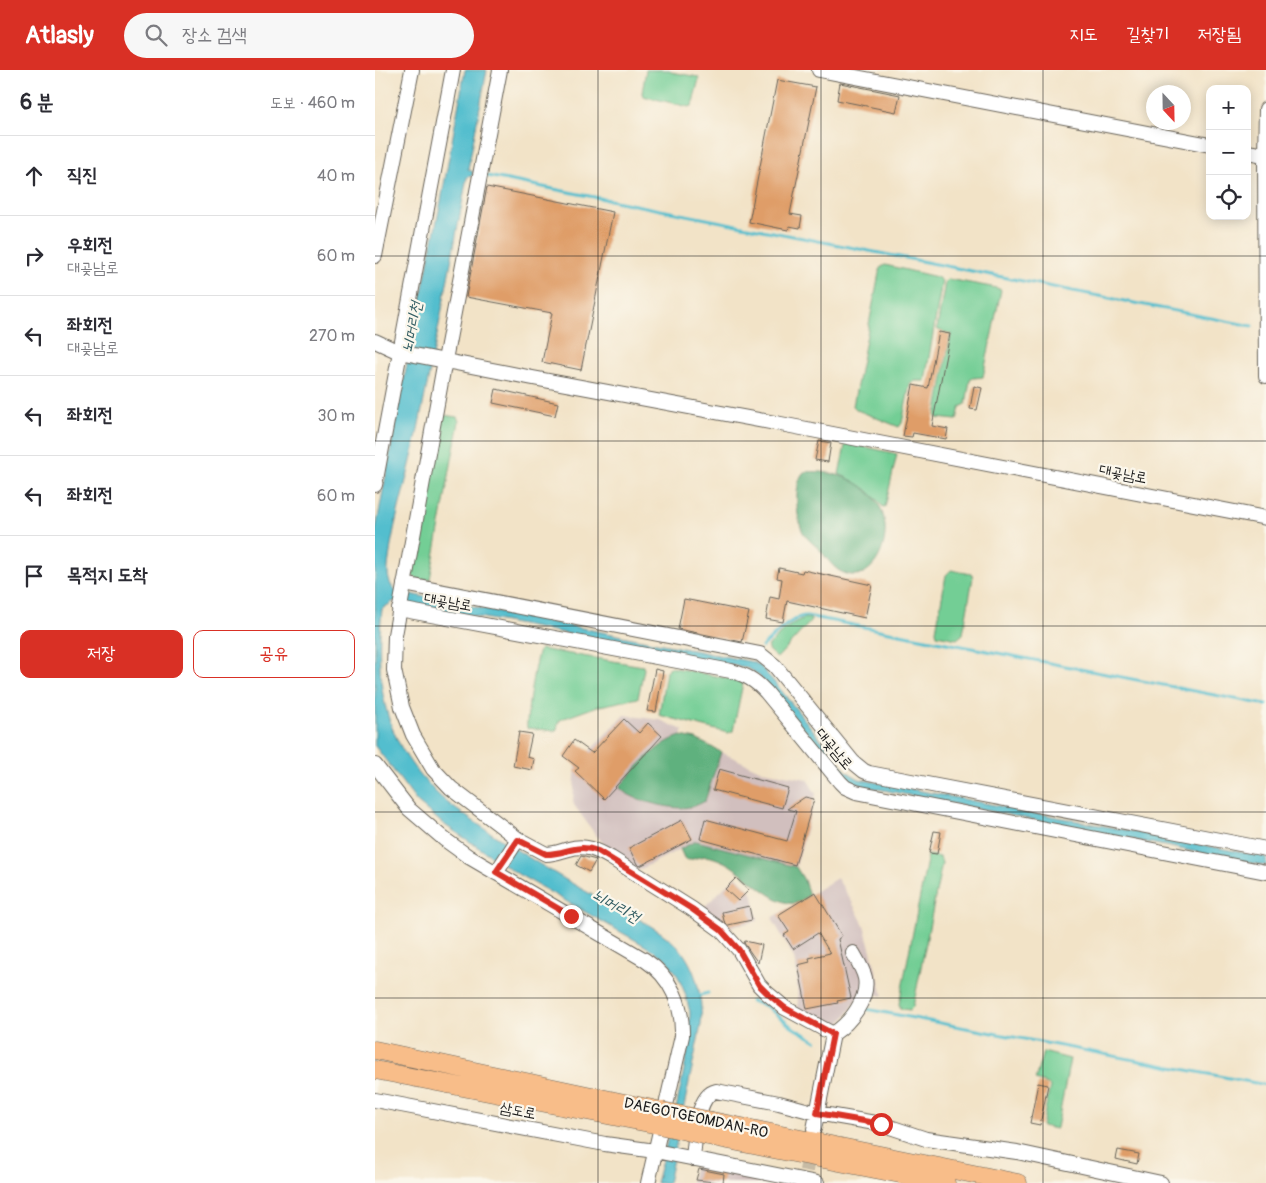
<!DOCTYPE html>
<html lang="ko">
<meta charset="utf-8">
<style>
:root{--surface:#fff;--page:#f7f7f7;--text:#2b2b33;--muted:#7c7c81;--line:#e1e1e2;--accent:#d93025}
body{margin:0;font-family:Pangolin,"Poor Story",sans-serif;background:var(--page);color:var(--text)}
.controls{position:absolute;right:15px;top:15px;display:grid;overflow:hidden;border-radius:10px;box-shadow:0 2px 12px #0003}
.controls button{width:45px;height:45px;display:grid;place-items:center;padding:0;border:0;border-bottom:1px solid var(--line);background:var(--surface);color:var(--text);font:25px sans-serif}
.compass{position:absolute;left:771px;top:15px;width:45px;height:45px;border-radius:50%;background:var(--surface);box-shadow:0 2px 12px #0003;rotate:158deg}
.stop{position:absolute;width:15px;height:15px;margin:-11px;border:4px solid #d93025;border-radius:50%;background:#fff}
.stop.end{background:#d93025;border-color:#fff;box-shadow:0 1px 5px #0008}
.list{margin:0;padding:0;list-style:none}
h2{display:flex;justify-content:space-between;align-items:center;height:65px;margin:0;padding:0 20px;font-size:21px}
h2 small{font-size:16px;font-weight:400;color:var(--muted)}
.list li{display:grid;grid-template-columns:32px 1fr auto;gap:15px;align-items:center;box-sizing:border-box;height:80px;padding:0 20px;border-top:1px solid var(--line)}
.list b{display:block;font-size:19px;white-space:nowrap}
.list p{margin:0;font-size:16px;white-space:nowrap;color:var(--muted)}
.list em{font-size:16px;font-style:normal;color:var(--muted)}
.actions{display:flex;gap:10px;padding:15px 20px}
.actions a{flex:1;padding:11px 0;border:1px solid var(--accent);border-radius:10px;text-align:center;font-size:18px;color:var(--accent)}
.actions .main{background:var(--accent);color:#fff}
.icon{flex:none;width:28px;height:28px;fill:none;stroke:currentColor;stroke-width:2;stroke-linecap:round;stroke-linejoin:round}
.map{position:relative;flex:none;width:891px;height:1113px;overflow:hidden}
header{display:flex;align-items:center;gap:30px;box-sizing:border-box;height:70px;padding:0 25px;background:var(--accent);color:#fff}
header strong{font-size:24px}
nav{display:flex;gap:28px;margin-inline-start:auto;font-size:18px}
.search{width:350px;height:45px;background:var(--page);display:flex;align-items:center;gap:12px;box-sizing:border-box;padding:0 18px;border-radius:28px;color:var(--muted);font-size:19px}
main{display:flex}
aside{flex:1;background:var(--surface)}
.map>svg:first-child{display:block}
</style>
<header>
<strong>Atlasly</strong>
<div class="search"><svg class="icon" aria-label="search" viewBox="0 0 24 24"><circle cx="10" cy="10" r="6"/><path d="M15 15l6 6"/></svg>장소 검색</div>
<nav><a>지도</a><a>길찾기</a><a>저장됨</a></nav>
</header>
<main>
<aside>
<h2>6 분<small>도보 · 460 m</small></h2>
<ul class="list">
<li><svg class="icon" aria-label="ahead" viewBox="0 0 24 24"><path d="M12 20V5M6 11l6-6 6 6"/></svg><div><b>직진</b></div><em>40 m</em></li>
<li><svg class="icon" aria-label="right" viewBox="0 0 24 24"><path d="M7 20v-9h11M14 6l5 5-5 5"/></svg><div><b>우회전</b><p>대곶남로</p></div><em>60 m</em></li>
<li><svg class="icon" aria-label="left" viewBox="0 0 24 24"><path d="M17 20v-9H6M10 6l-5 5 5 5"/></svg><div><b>좌회전</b><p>대곶남로</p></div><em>270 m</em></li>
<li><svg class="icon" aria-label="left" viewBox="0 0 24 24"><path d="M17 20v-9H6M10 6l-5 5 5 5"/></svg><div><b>좌회전</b></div><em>30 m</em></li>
<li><svg class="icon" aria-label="left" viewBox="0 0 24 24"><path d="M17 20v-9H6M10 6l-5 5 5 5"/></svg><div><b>좌회전</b></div><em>60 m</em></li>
<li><svg class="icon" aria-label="arrive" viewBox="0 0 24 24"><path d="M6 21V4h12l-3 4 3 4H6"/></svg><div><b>목적지 도착</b></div></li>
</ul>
<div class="actions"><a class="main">저장</a><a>공유</a></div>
</aside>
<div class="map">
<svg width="891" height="1113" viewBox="0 0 891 1113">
<rect width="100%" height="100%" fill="#fbf7ec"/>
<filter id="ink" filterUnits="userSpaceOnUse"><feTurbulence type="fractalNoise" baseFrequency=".02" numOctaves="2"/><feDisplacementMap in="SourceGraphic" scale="10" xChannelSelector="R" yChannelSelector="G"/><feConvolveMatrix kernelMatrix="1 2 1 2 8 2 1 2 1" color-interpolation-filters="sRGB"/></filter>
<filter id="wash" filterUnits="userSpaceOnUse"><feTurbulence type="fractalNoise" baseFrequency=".0096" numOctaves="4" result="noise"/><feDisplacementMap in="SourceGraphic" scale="20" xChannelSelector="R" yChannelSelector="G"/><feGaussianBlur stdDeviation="1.12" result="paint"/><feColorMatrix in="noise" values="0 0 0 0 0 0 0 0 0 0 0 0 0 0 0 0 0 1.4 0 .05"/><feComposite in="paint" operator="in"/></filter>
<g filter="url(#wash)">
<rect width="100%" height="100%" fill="#f2e3c7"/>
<path fill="#d1bfbe" d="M 249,645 L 285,650 L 308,660 L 306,666 L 285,675 L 277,682 L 246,715 L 285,734 L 308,738 L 327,733 L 332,727 L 346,682 L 387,701 L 432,709 L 441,724 L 421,797 L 321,771 L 262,801 L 241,787 L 220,764 L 199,735 L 198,731 L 201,695 Z
M 361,806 L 377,822 L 383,851 L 349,858 L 326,840 Z
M 462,808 L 477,832 L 489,855 L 508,926 L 485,921 L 483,929 L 465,954 L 450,957 L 423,940 L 422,904 L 419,888 L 397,848 Z
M 320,1095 L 415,1113 L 316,1113 Z"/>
<path fill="#73ce95" stroke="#487558" d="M 271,0 L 295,0 L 296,2 L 323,7 L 324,9 L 317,36 L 314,37 L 268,26 L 267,23 Z
M 510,195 L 562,207 L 567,211 L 550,311 L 540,311 L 535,314 L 527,353 L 524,357 L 482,340 L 478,336 L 505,198 Z
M 573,209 L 622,218 L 626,220 L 608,307 L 598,308 L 595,310 L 591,334 L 585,337 L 582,350 L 581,350 L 562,348 L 561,346 L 576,264 L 563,260 L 562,258 L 570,212 Z
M 67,345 L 82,347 L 84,351 L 55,509 C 50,511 40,510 37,505 Z
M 473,373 L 522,384 L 510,437 L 508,437 C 492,418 485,414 464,404 L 470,376 Z
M 576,500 L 596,504 L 598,507 L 588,564 L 582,569 L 562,565 L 561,561 L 571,505 Z
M 431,548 L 436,549 L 436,551 L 402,588 L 393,580 L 394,575 C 403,566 418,550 431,548 Z
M 165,579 L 268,596 L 269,599 L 263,628 L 220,637 L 187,649 L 184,651 L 182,659 L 180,661 L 152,658 C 151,648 160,585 165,579 Z
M 295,597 L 366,611 L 368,613 L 358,661 L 353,663 L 284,645 L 291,601 Z
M 553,785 L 565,787 L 567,793 L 538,937 L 535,940 L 526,939 L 524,934 Z
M 668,982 L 695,989 L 682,1058 L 681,1059 L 667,1056 L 675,1016 L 673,1014 L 660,1010 Z"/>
<path fill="#5eb17e" stroke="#3d664d" d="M 429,402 C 473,398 521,426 508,476 C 502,497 485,514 463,500 C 456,495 450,486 445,480 C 440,475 433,470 429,464 C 421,452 418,412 429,402 Z
M 306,666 L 321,669 L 346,682 L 330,731 C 324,735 315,737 308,738 C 292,738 255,730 245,718 L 246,715 C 264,696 280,674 306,666 Z
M 321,771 L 421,797 L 429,810 L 434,825 C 431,827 425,832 421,833 C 401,838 367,799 347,791 C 340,788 333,785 325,787 C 319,788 315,791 310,790 L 305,779 Z"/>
<path fill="#53bece" stroke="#386d75" d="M 90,0 L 112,0 L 93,99 L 98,102 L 97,106 L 92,107 C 76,193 60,278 42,364 C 34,406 19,447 14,489 C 12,502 12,511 20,521 L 378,592 L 385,596 L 401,614 L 471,701 L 484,709 L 891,787 L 891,796 L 488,716 L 470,707 L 385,607 L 378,601 L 369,597 L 19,531 L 7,539 C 0,608 6,666 56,717 C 71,734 91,746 110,759 C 145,783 182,805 219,826 C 246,841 282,855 303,877 C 322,897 328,930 326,955 L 293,1113 L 281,1113 L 302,1034 L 314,975 L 315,942 L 310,923 L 302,904 L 290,888 L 267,874 L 143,804 L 67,753 L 42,732 L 0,676 L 0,464 L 27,318 L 66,131 Z"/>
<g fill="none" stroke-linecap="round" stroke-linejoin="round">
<path stroke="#53bece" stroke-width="3" d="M 112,106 L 877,256
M 387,577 C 397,568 419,544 432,546 L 891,635
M 321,926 L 333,923
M 376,931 L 391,936 L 417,957 L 441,971
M 491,939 L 891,1015"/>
</g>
<g id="blocks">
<path fill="#df9d68" d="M 402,10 L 441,17 L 415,144 L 427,146 L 425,158 L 414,156 L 413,160 L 374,152 Z
M 465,13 L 525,25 L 521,42 L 462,30 Z
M 112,117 L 238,142 L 206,300 L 167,292 L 177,243 L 91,227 Z
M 564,262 L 575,264 L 557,356 L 573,359 L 571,369 L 538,363 L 537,367 L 528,366 L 538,315 L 553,318 Z
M 599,316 L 607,318 L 602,340 L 595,339 Z
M 121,319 L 183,333 L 180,346 L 118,333 Z
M 444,371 L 456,373 L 453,392 L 440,390 Z
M 404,498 L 427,503 L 428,500 L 497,515 L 490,548 L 412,531 L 408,552 L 391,549 L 395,527 L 404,529 L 407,509 L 402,508 Z
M 309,529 L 374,542 L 367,572 L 303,559 Z
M 280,599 L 288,601 L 281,642 L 272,641 Z
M 249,649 L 264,663 L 273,653 L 287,666 L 229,729 L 200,701 L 204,698 L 188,686 L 199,670 L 217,683 Z
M 144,662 L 157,664 L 152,687 L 159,689 L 157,700 L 138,696 Z
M 344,699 L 413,718 L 407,738 L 338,720 Z
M 430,727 L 439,729 L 420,795 L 325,769 L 330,749 L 412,771 L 421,741 L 412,739 Z
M 307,750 L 317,769 L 265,796 L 262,794 L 254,778 Z
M 559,761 L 566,762 L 562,784 L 554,783 Z
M 206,786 L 221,790 L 214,802 L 201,795 Z
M 361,808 L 374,820 L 363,831 L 350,819 Z
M 440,822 L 467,866 L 463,869 L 476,928 L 462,931 L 463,933 L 432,939 L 423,895 L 435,892 L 434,888 L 455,883 L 443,863 L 418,879 L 409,865 L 414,862 L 403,845 Z
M 374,836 L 377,850 L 353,855 L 349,851 L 347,842 Z
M 370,871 L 387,875 L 383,893 L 369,873 Z
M 663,1013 L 673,1015 L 665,1055 L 655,1053 Z
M 743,1080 L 764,1084 L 762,1094 L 741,1089 Z
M 324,1099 L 349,1104 L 348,1113 L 321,1110 Z"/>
</g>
</g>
<g filter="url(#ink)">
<use href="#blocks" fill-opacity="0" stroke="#676258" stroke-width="1"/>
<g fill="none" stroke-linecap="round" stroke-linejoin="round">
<path stroke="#c7bba5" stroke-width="14" stroke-dasharray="14 7" stroke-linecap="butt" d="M 431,1101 L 435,1077"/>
<g stroke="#676258" stroke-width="16">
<path id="minor" d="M 125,0 L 70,290 L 20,565 L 19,600 L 27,637 L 38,665 L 58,699 L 76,718 L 143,769 L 171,784 C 180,784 186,781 194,779 C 210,774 222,780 236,788 L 317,839 L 346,860 L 364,880 L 384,915 L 392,923 L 410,938 L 458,964
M 444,0 L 835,75
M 891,39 L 890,85 L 891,306
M 872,82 L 890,85
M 0,186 L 37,0
M 0,271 L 24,282 L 158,308 L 411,355 L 891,448
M 0,415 L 78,0
M 29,514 L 385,584 L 400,596 L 478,692 L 489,701 L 494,703 L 891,779
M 24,539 L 356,601 C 371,605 380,610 391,622 L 465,712 L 470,717 L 481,722 L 891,802
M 0,695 L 34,739 L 69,769 L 94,787 L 270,890 C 296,907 308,935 307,966 L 273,1113
M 121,803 L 143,769
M 0,1030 L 230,1074 L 280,1081 L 442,1113
M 439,1059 L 458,964 C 475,953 494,929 490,908 C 488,899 482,890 478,883
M 318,1089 C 320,1071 321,1025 341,1021 L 404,1033 L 442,1043 L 506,1054 L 551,1069 L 642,1082 L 786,1113"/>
</g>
<g stroke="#676258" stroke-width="19">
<path id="major" d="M 0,980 L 287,1041
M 0,1000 L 284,1055
M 337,1051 L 643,1113
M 333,1066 L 571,1113"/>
</g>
<use href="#minor" stroke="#fff" stroke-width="14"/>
<use href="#major" stroke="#f8bd89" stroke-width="18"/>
<g stroke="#676258" stroke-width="19" stroke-linecap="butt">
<path id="major-bridge" d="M 287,1041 L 337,1051
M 284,1055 L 333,1066"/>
</g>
<use href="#major-bridge" stroke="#f8bd89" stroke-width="18"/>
</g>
</g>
<g fill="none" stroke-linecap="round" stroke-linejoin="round" filter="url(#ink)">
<path stroke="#d93025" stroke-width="6" d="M 196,846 L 121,802 L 143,770 L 171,784 C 193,784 200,773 223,781 L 317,839 L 346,860 L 364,880 L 384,915 L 392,923 L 410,938 L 458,964 L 442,1043 L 506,1054"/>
</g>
<path fill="none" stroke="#1c1c1c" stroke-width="1" stroke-opacity="0.55" d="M 223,0 L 223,1113M 446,0 L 446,1113M 668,0 L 668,1113M 0,186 L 891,186M 0,371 L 891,371M 0,556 L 891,556M 0,742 L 891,742M 0,928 L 891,928"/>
<g text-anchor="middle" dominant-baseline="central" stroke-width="4.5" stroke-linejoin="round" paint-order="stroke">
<g font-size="15" fill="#1c1c1c" stroke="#fbf7ec">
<text transform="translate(748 404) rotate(11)">대곶남로</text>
<text transform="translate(73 532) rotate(10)">대곶남로</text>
<text transform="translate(459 679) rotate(50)">대곶남로</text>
<text transform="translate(143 1041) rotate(11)">삼도로</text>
<text transform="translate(321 1048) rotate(12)">DAEGOTGEOMDAN-RO</text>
</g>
<g font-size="16" font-style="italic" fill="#325d63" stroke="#fbf7ec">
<text transform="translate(37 257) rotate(-79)">뇌머리천</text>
<text transform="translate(241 836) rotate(30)">뇌머리천</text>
</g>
</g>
</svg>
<div class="controls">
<button>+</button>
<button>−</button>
<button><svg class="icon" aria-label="locate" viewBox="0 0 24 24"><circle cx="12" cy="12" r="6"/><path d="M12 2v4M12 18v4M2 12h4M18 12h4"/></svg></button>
</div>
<svg class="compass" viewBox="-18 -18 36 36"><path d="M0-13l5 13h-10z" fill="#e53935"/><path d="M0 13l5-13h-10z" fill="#7c7c81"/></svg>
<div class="stop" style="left:506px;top:1054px"></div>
<div class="stop end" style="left:196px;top:846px"></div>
</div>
</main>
